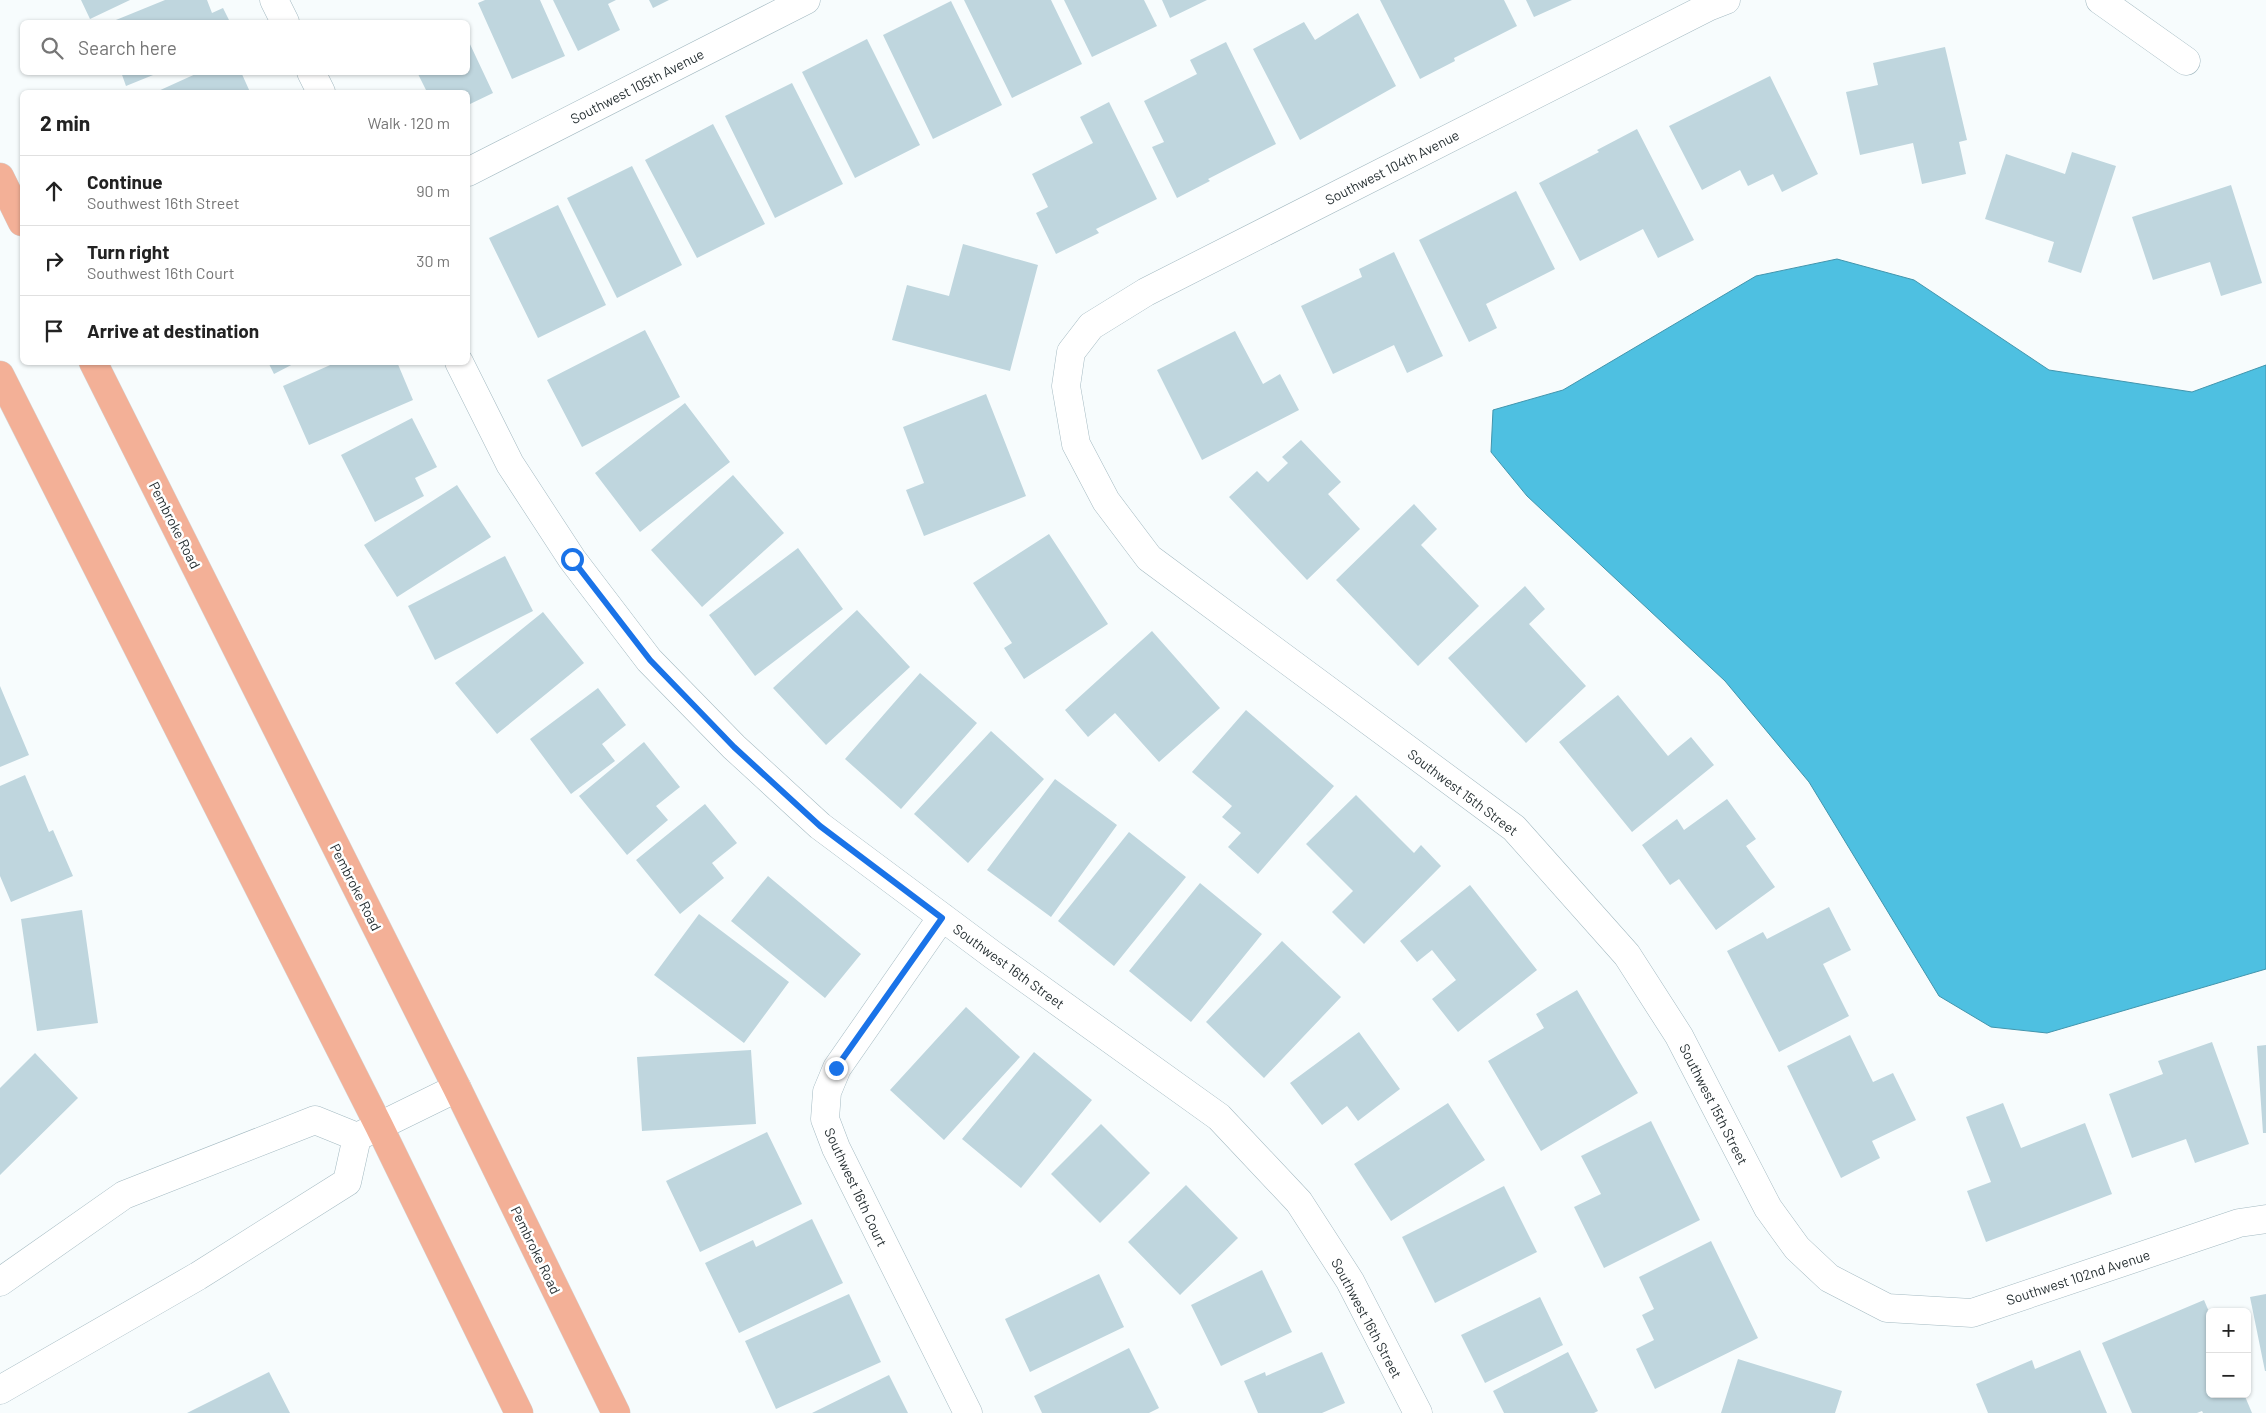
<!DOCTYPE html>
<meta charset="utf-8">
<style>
:root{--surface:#fff;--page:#f6f6f6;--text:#222;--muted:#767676;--line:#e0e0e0}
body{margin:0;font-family:Barlow,sans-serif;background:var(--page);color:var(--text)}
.controls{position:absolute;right:15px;bottom:15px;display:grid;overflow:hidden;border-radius:8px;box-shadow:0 1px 4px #0004}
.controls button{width:45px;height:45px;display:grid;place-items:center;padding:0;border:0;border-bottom:1px solid var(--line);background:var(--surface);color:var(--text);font:25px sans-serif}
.stop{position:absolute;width:15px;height:15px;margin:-11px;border:4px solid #1a73e8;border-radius:50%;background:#fff}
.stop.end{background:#1a73e8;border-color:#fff;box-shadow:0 1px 5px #0008}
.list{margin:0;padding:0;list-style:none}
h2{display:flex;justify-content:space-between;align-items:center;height:65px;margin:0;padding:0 20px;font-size:21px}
h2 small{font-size:16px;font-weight:400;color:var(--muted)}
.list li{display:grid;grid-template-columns:32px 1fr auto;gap:15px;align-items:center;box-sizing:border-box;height:70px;padding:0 20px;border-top:1px solid var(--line)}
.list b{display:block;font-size:19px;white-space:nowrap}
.list p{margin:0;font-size:16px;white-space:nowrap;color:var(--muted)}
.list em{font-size:16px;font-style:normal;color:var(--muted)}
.icon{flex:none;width:28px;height:28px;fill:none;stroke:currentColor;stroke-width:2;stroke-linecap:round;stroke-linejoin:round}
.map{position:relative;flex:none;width:2266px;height:1413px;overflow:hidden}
.search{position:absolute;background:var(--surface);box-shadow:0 1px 4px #0004;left:20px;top:20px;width:450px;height:55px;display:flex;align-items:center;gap:12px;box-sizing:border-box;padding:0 18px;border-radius:8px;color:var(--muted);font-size:19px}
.panel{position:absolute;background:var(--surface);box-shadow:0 1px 4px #0004;left:20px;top:90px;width:450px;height:275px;border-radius:8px}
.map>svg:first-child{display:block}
</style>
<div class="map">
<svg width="2266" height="1413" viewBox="0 0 2266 1413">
<rect width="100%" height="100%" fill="#f7fcfd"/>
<path fill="#4ec0e1" stroke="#4295ad" d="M 1837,259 L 1914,280 L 2049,370 L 2192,392 L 2266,365 L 2266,969 L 2047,1033 L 1991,1027 L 1939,996 L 1809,782 L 1725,681 L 1527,496 L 1491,452 L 1493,410 L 1563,390 L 1756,276 Z"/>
<path fill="#bfd6de" d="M 81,0 L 130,0 L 90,19 Z
M 165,0 L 207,0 L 212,13 L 223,8 L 230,22 L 111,22 Z
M 485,0 L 540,0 L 565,56 L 512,79 L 478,3 Z
M 553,0 L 616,0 L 608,4 L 620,30 L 578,51 Z
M 649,0 L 669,0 L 653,8 Z
M 964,0 L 1051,0 L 1082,64 L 1012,98 Z
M 1064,0 L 1144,0 L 1157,26 L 1092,57 Z
M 1162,0 L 1207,0 L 1170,18 Z
M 1380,0 L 1504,0 L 1517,26 L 1454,58 L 1455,61 L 1420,79 Z
M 1526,0 L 1572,0 L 1534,17 Z
M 951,1 L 1002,105 L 933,139 L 883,35 Z
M 1358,13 L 1396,86 L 1300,140 L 1253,49 L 1304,22 L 1315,40 Z
M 867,39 L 920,145 L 855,178 L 802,72 Z
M 468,40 L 493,93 L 468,105 L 468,92 L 427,92 L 417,72 L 468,72 Z
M 1226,42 L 1276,144 L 1208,179 L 1210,181 L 1177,198 L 1152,147 L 1164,142 L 1144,101 L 1197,74 L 1190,60 Z
M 1945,47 L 1967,140 L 1959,142 L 1966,174 L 1922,184 L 1913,143 L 1860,155 L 1846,92 L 1878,85 L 1873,63 Z
M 121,72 L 158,72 L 158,73 L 126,86 Z
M 200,72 L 241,72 L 250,92 L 156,92 Z
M 1770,76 L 1818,174 L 1782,192 L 1773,174 L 1748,186 L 1740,170 L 1702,190 L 1669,126 Z
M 792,83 L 843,184 L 775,218 L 725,116 Z
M 1109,102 L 1157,199 L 1096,229 L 1099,233 L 1056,254 L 1036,213 L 1048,207 L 1032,174 L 1093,143 L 1080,117 Z
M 713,124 L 765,224 L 697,258 L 645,160 Z
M 1637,129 L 1694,240 L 1658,258 L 1643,229 L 1580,261 L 1539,183 L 1599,152 L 1597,150 Z
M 2072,152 L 2116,166 L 2081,273 L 2048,262 L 2054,242 L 1985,219 L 2006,154 L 2065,174 Z
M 632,166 L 682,265 L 617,298 L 567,198 Z
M 2231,185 L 2262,283 L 2221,296 L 2210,262 L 2153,280 L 2132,217 Z
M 1516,191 L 1555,269 L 1486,304 L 1497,328 L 1469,342 L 1419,240 Z
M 558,205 L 606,305 L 538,338 L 489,238 Z
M 963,244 L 1038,265 L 1010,371 L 892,340 L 907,285 L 949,296 Z
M 1394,252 L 1443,356 L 1407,373 L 1394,345 L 1333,374 L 1301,306 L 1362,277 L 1359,269 Z
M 645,330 L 680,397 L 582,447 L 547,380 Z
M 1235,331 L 1263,384 L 1280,374 L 1299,410 L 1202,460 L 1157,370 Z
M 268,362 L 297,362 L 274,374 Z
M 337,362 L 397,362 L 413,400 L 309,445 L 283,386 Z
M 986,394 L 1026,496 L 924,536 L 906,490 L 924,483 L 903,427 Z
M 685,403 L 730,462 L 640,532 L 595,473 Z
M 412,418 L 437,467 L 415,478 L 424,496 L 375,522 L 341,455 Z
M 1301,440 L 1341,482 L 1328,494 L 1360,529 L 1307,580 L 1229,497 L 1257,471 L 1268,482 L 1288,463 L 1282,457 Z
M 733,475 L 784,533 L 702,607 L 651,550 Z
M 457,485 L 491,537 L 397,597 L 364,545 Z
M 1414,504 L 1437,529 L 1421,545 L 1479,606 L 1418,666 L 1336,580 Z
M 1049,534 L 1108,624 L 1024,679 L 1004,648 L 1012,643 L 973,583 Z
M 798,548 L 843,609 L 755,676 L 709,615 Z
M 505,556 L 533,611 L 435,660 L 408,606 Z
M 1525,586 L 1545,609 L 1529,624 L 1586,686 L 1526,743 L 1448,658 Z
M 857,610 L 910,667 L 826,745 L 773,688 Z
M 543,612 L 584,663 L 497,734 L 455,683 Z
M 1152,631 L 1220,708 L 1159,762 L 1115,713 L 1088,737 L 1065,710 Z
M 920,673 L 977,723 L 901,809 L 845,759 Z
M 0,686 L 29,755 L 0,767 Z
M 598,688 L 626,725 L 602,744 L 615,761 L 571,794 L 530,739 Z
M 1618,695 L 1668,756 L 1691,737 L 1714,765 L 1632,832 L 1559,742 Z
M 1246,710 L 1334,786 L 1258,874 L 1228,847 L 1241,833 L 1222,817 L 1232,806 L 1192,772 Z
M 991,731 L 1044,779 L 968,863 L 914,814 Z
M 644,742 L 680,787 L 656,806 L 668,820 L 627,855 L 579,796 Z
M 25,775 L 49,832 L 53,830 L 73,876 L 11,902 L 0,876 L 0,786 Z
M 1055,779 L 1117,825 L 1051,917 L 987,870 Z
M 1356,795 L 1414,853 L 1421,845 L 1441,866 L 1364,944 L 1332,912 L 1353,891 L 1306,844 Z
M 1727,799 L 1756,839 L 1746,846 L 1775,887 L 1716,930 L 1679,879 L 1670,885 L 1642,845 L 1677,819 L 1684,830 Z
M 705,804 L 737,843 L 712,863 L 724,878 L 680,914 L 636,860 Z
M 1129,832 L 1186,877 L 1114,966 L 1058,921 Z
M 768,876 L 861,954 L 825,998 L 731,921 Z
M 1200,883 L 1262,934 L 1191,1022 L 1129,971 Z
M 1470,885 L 1537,970 L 1458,1032 L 1432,999 L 1456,980 L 1432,950 L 1417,962 L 1400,941 Z
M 1829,907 L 1851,950 L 1823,964 L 1849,1016 L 1779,1052 L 1727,951 L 1763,932 L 1767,939 Z
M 82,910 L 98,1023 L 37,1031 L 21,919 Z
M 699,914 L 789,982 L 744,1043 L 654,975 Z
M 1282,941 L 1341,997 L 1264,1078 L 1206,1022 Z
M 1577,990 L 1638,1093 L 1541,1151 L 1488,1061 L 1544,1028 L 1536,1014 Z
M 966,1007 L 1020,1057 L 944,1140 L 890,1090 Z
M 1359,1032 L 1400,1089 L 1358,1121 L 1347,1106 L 1322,1125 L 1290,1083 Z
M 1850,1035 L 1873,1082 L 1893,1073 L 1916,1120 L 1872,1141 L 1880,1158 L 1841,1178 L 1787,1066 Z
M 2212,1042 L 2249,1144 L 2195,1163 L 2186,1139 L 2132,1158 L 2109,1094 L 2163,1074 L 2158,1061 Z
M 2266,1045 L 2266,1133 L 2263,1133 L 2257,1046 Z
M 751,1050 L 756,1124 L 642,1131 L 637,1057 Z
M 1034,1052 L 1092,1100 L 1021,1188 L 962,1139 Z
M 35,1053 L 78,1098 L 0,1175 L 0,1088 Z
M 1448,1103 L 1485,1160 L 1391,1221 L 1354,1164 Z
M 2003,1103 L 2021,1148 L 2085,1123 L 2112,1194 L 1986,1242 L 1967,1191 L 1991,1182 L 1966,1117 Z
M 1651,1121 L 1700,1220 L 1604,1268 L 1574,1207 L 1601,1194 L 1581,1156 Z
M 1101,1124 L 1150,1173 L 1100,1223 L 1051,1174 Z
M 767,1132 L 802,1204 L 700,1252 L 666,1181 Z
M 1186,1185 L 1238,1238 L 1180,1295 L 1128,1242 Z
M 1504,1186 L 1537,1252 L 1435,1303 L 1402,1237 Z
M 812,1219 L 843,1283 L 739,1333 L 705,1263 L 753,1240 L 756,1247 Z
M 1711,1241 L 1758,1338 L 1655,1389 L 1636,1349 L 1654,1340 L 1642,1315 L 1654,1309 L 1639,1277 Z
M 1262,1270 L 1292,1332 L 1221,1366 L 1191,1305 Z
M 1099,1274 L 1124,1327 L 1030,1372 L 1005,1319 Z
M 849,1294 L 881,1362 L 776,1409 L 745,1341 Z
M 2266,1294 L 2266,1371 L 2265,1371 L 2250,1297 Z
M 1540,1297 L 1563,1345 L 1485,1383 L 1461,1335 Z
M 2204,1300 L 2210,1314 L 2210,1394 L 2244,1394 L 2252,1413 L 2203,1413 L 2202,1411 L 2197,1413 L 2132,1413 L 2102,1343 Z
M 1129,1348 L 1159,1408 L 1149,1413 L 1042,1413 L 1034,1396 Z
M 2080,1350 L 2107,1413 L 1988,1413 L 1976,1384 L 2032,1360 L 2035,1369 Z
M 1322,1352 L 1345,1403 L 1322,1413 L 1258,1413 L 1244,1381 L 1265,1372 L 1266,1376 Z
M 1568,1352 L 1598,1411 L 1594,1413 L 1504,1413 L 1493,1391 Z
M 1738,1359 L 1842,1391 L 1835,1413 L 1721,1413 Z
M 269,1372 L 290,1413 L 187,1413 Z
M 889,1375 L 908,1413 L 812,1413 Z"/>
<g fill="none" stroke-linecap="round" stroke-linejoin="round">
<g stroke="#a4bac2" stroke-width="29">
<path id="minor" d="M 274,0 L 285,22
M 1726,0 L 1708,7 L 1146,292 L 1091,326 L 1071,352 L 1066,386 L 1076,444 L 1106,501 L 1149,558 L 1514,828 L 1627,955 L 1679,1036 L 1768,1208 L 1797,1248 L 1829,1278 L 1887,1308 L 1972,1313 L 2239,1223 L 2266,1219
M 2100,0 L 2186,61
M 311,72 L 321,92
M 468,172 L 806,0
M 459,362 L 510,464 L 572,559 L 649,660 L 734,747 L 820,826 L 993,955 L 1219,1117 L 1299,1202 L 1350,1281 L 1418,1413
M 942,917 L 837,1068 L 827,1092 L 825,1119 L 836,1148 L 968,1413
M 0,1282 L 124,1195 L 315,1120 L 357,1137
M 0,1390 L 198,1276 L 347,1182 L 357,1137 L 457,1088"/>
</g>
<g stroke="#d4d6d6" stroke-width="29">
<path id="major" d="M 0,177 L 22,222
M 93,362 L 457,1088 L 616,1413
M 0,375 L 379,1126 L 519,1413"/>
</g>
<use href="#minor" stroke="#fff" stroke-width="28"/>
<use href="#major" stroke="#f3b097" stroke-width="28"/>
</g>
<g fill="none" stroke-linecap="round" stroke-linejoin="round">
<path stroke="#1a73e8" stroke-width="6" d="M 572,559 L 650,660 L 734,747 L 820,826 L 942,918 L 836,1068"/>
</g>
<g text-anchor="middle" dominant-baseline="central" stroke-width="5" stroke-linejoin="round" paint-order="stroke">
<g font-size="14" fill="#273033" stroke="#fff">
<text transform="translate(637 86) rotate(-27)">Southwest 105th Avenue</text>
<text transform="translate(1392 167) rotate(-27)">Southwest 104th Avenue</text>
<text transform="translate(175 525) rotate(63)">Pembroke Road</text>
<text transform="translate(1463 792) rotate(37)">Southwest 15th Street</text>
<text transform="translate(356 887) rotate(63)">Pembroke Road</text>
<text transform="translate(1009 966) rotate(36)">Southwest 16th Street</text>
<text transform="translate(1714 1104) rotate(63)">Southwest 15th Street</text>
<text transform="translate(856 1187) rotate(65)">Southwest 16th Court</text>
<text transform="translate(536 1250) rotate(64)">Pembroke Road</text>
<text transform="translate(2078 1277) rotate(-18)">Southwest 102nd Avenue</text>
<text transform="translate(1367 1318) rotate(62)">Southwest 16th Street</text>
</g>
</g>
</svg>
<div class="controls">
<button>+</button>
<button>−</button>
</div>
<div class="stop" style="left:572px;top:559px"></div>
<div class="stop end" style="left:836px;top:1068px"></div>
<div class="search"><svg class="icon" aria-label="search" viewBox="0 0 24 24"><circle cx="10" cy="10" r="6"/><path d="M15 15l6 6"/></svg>Search here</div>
<section class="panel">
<h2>2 min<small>Walk · 120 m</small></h2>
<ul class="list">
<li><svg class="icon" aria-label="ahead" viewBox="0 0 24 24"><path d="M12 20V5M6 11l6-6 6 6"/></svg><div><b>Continue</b><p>Southwest 16th Street</p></div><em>90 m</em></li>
<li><svg class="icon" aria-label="right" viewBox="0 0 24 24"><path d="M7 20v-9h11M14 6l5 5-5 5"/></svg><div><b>Turn right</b><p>Southwest 16th Court</p></div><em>30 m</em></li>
<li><svg class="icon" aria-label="arrive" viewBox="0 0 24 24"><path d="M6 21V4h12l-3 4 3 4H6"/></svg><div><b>Arrive at destination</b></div></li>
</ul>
</section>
</div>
